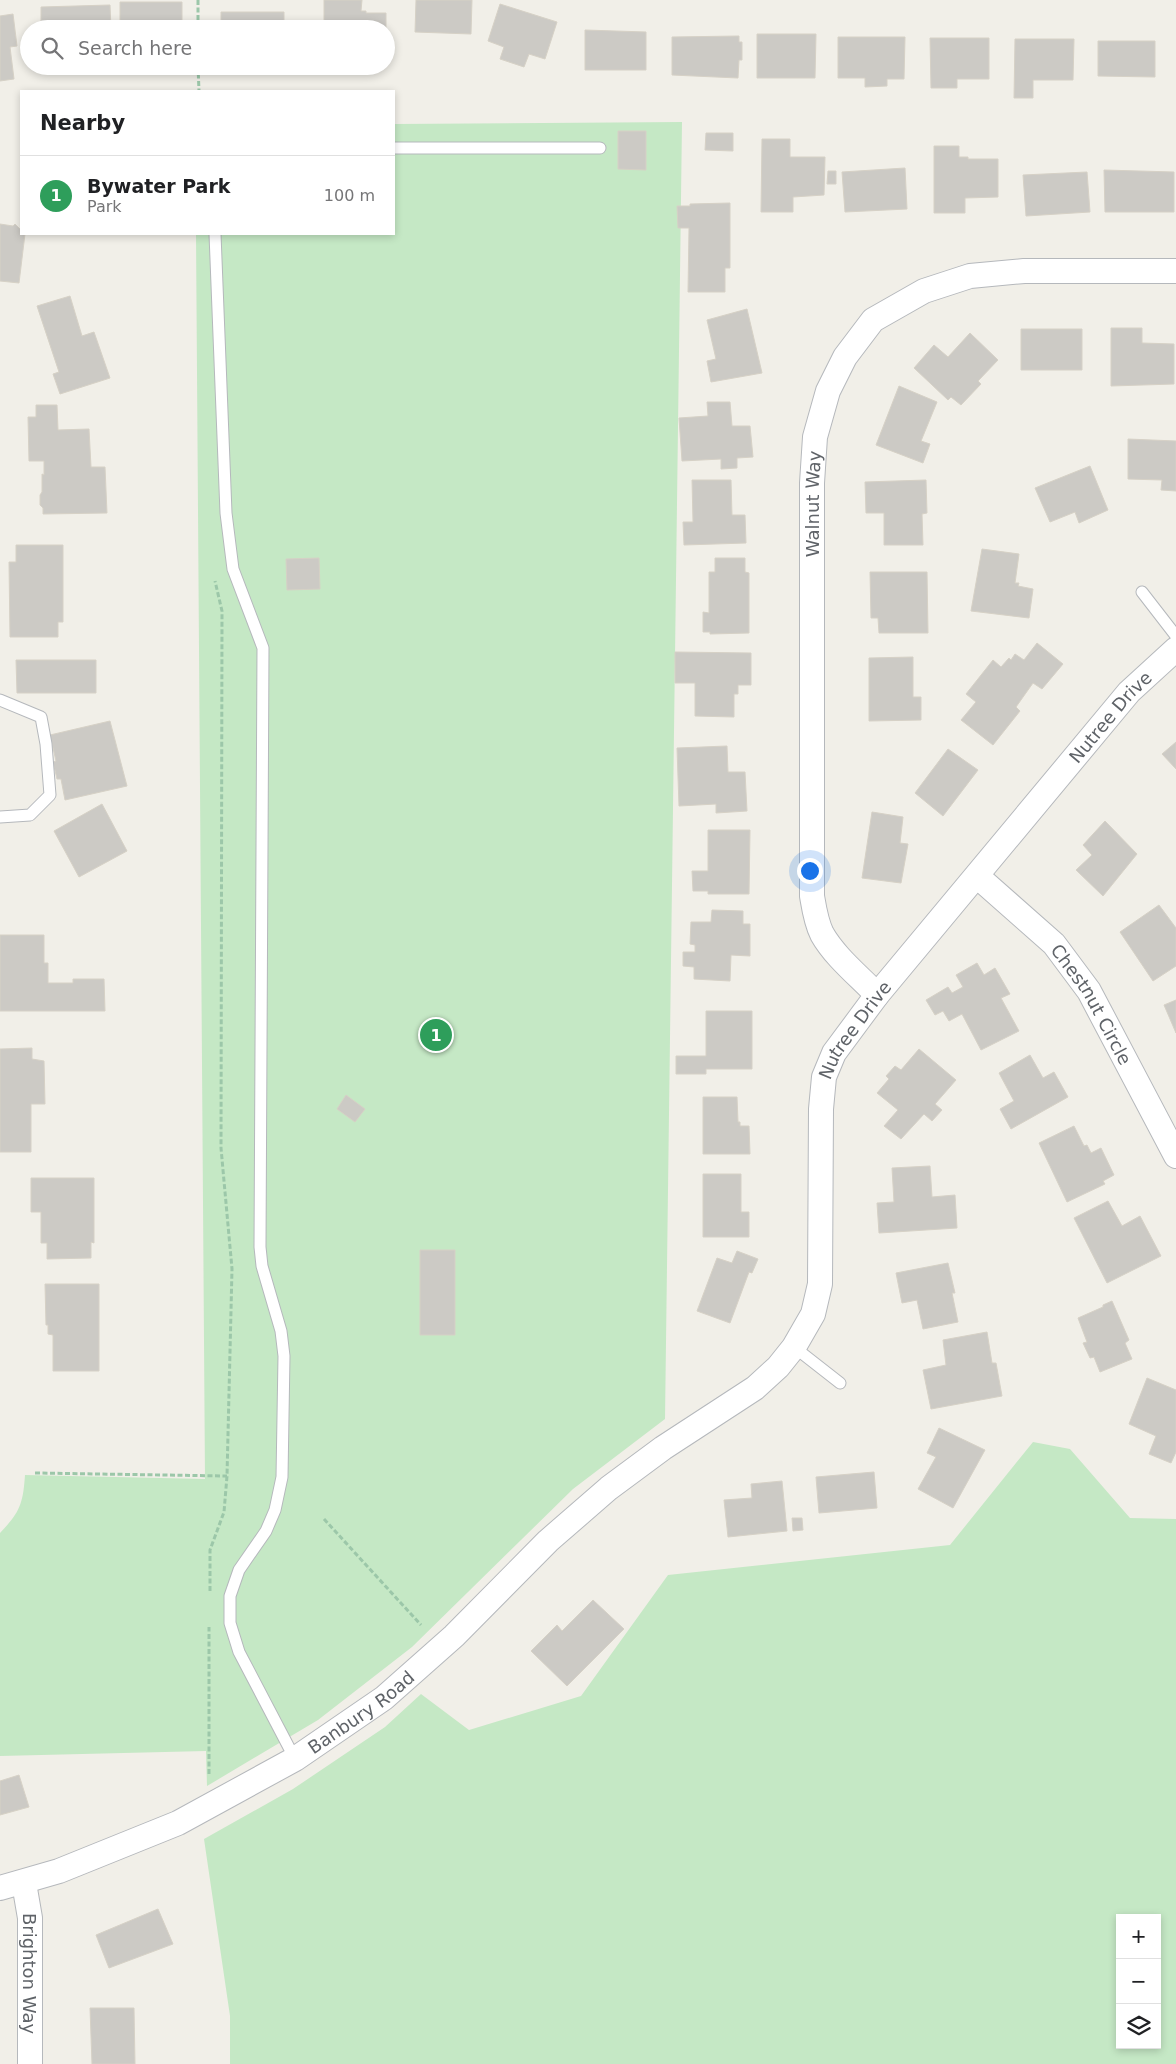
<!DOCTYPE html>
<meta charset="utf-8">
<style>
:root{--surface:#fff;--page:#f2f2f2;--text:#202124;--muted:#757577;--line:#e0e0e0;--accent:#ea4335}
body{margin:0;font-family:"DejaVu Sans",sans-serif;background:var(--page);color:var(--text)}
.controls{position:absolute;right:15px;bottom:15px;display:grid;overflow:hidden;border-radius:0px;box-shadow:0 2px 8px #0003}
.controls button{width:45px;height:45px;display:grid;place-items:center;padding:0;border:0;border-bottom:1px solid var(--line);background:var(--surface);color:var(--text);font:25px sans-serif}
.you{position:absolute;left:809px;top:870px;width:18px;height:18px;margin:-12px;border:4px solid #fff;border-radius:50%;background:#1a73e8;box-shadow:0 0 0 8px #1a73e833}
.badge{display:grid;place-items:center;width:32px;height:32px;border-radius:50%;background:var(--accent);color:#fff;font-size:16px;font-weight:700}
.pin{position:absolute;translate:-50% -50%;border:2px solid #fff;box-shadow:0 1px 5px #0006}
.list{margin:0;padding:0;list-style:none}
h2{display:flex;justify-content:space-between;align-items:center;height:65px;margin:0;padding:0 20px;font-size:21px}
h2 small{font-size:16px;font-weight:400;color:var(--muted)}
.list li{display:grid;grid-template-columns:32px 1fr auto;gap:15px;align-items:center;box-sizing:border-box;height:80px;padding:0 20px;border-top:1px solid var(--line)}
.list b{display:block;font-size:19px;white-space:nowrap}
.list p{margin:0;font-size:16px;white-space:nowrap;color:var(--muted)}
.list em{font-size:16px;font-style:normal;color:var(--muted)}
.icon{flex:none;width:28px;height:28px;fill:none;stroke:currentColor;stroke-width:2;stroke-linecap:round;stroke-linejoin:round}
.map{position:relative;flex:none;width:1176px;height:2064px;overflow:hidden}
.search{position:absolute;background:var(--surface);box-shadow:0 2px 8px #0003;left:20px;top:20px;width:375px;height:55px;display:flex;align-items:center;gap:12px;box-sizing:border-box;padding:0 18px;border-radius:28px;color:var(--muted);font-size:19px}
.panel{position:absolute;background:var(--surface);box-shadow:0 2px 8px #0003;left:20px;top:90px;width:375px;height:145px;border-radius:0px}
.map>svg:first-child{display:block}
</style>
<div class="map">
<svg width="1176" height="2064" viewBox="0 0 1176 2064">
<rect width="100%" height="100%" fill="#f1efe8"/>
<path fill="#c5e8c5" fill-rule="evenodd" d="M 682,122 L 665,1419 L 573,1489 L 412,1647 L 318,1720 L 207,1786 L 206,1751 L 0,1756 L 0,1533 C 20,1512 23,1504 25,1475 L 205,1479 L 196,234 L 394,234 L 394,124 Z
M 1033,1442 L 1070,1449 L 1130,1518 L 1176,1519 L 1176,2064 L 230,2064 L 230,2016 L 204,1839 L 293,1789 L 385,1727 L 421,1694 L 469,1730 L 581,1696 L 668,1575 L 950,1545 ZM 1120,1918 L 1157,1918 L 1157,2045 L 1120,2045 Z"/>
<path fill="#cccac5" stroke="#d6d1c6" d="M 324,0 L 362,0 L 361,11 L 366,11 L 366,13 L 386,13 L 386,29 L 324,29 Z
M 416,0 L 472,0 L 471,34 L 415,32 Z
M 120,2 L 182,2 L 182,29 L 120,29 Z
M 500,4 L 557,22 L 545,59 L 529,54 L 524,67 L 500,59 L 504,47 L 488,41 Z
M 110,5 L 111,29 L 41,29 L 41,7 Z
M 221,12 L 284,12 L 284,29 L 221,29 Z
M 13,14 L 17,46 L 10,47 L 14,79 L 0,81 L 0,16 Z
M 585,30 L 646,32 L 646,70 L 585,70 Z
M 757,34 L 816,34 L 815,78 L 757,78 Z
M 739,36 L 739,42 L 742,42 L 742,60 L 739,60 L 738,78 L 672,75 L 672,37 Z
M 838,37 L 905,37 L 904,79 L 887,79 L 887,86 L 865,87 L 865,78 L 838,78 Z
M 930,38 L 989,38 L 989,79 L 957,79 L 957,88 L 931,88 Z
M 1015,39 L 1074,39 L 1073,80 L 1033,80 L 1033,98 L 1014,98 Z
M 1098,41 L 1155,41 L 1155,77 L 1098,76 Z
M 618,131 L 646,131 L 646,170 L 618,169 Z
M 706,133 L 733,133 L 733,151 L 705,150 Z
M 762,139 L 790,139 L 790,157 L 825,157 L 824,195 L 793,197 L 793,212 L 761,212 Z
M 934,146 L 959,146 L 959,157 L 968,157 L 968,159 L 998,159 L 998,197 L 965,198 L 965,213 L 934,213 Z
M 905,168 L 907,209 L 845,212 L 842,172 Z
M 1104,170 L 1174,172 L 1174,212 L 1105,212 Z
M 828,171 L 836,171 L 836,184 L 827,184 Z
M 1087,172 L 1090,212 L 1026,216 L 1023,175 Z
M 730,203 L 730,268 L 725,268 L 725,292 L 688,292 L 689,228 L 678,228 L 677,206 L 690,206 L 690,204 Z
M 0,224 L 13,226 L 15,224 L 21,230 L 21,234 L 25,234 L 19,283 L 0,281 Z
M 70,296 L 82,336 L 94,332 L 110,378 L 60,394 L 53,374 L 59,372 L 37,306 Z
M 747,309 L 762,373 L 711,382 L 707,361 L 716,359 L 707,320 Z
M 1111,328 L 1142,328 L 1142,343 L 1174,344 L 1174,384 L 1111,386 Z
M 1021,329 L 1082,329 L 1082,370 L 1021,370 Z
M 970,333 L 998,360 L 978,381 L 981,384 L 961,405 L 951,397 L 948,400 L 914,368 L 934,345 L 948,357 Z
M 899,386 L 937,402 L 921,441 L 930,444 L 923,463 L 876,445 Z
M 707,402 L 730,402 L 732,426 L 750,426 L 753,457 L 737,458 L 737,468 L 721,469 L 721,459 L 682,461 L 679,418 L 708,416 Z
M 36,405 L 57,405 L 58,430 L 89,429 L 91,467 L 105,467 L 107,513 L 43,514 L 43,508 L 40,505 L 40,495 L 42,492 L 42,474 L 44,475 L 44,461 L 29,461 L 28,417 L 36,417 Z
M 1128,439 L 1176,441 L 1176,491 L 1161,490 L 1162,480 L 1128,479 Z
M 1090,466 L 1108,510 L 1079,523 L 1075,512 L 1050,522 L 1035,488 Z
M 692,480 L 731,480 L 732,515 L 745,515 L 746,543 L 684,545 L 683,522 L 693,522 Z
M 926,480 L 927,513 L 922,514 L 923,545 L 884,545 L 884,513 L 866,513 L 865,482 Z
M 16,545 L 63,545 L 63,622 L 58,622 L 58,637 L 10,637 L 9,562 L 16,562 Z
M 982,549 L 1019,554 L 1015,583 L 1019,583 L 1018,586 L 1033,589 L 1029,618 L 971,611 Z
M 319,558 L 320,589 L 287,590 L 286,559 Z
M 715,558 L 745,558 L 745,572 L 749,573 L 749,633 L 710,634 L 710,632 L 703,632 L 703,612 L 709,613 L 709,572 L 715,572 Z
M 870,572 L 927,572 L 928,633 L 879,633 L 878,618 L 871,618 Z
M 1037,643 L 1063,664 L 1042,689 L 1033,683 L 1016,707 L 1020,711 L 993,745 L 961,720 L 976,702 L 966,694 L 993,660 L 1001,667 L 1009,658 L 1011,660 L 1015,654 L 1024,660 Z
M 675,652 L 751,653 L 751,685 L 738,685 L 738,694 L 734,694 L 734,717 L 695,716 L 695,683 L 675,683 Z
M 913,657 L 913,697 L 921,697 L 921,720 L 869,721 L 869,658 Z
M 16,660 L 96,660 L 96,693 L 17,693 Z
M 110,721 L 127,786 L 65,800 L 61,779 L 57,779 L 53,762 L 56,761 L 50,735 Z
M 1176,742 L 1176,769 L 1162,754 Z
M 727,746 L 728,772 L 745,772 L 747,811 L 716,813 L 716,804 L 679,806 L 677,748 Z
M 948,749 L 978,770 L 943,816 L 915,793 Z
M 102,804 L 127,851 L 79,877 L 54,831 Z
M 872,812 L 903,817 L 900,843 L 908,844 L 901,883 L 862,878 Z
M 1105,821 L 1137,854 L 1103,896 L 1076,870 L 1092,855 L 1083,845 Z
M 708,830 L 750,830 L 749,894 L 708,894 L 708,891 L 693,891 L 692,871 L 708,871 Z
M 1159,905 L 1176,928 L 1176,966 L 1153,981 L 1120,932 Z
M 712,910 L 743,911 L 743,924 L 750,924 L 750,956 L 731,955 L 730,981 L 694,979 L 694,967 L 683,966 L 683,952 L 695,952 L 695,945 L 690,944 L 691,922 L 711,922 Z
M 0,935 L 44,935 L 44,963 L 48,963 L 48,983 L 73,983 L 73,979 L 104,979 L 105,1011 L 0,1011 Z
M 977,963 L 984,975 L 995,968 L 1010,994 L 1001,998 L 1019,1031 L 981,1050 L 962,1014 L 949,1021 L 943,1011 L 935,1015 L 926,1000 L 948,987 L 952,993 L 963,987 L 956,975 Z
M 1176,1000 L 1176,1033 L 1164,1005 Z
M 706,1011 L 752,1011 L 752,1069 L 706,1069 L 706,1074 L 676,1074 L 676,1056 L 706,1056 Z
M 32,1048 L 32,1059 L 44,1061 L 45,1104 L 31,1104 L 31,1152 L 0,1152 L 0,1049 Z
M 919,1049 L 956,1080 L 935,1104 L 942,1110 L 932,1121 L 924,1114 L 901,1139 L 884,1126 L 898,1110 L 877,1093 L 889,1079 L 886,1076 L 895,1066 L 901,1070 Z
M 1030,1055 L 1043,1078 L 1054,1072 L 1068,1097 L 1011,1129 L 1000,1109 L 1014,1101 L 999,1073 Z
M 346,1095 L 365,1109 L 355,1122 L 337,1109 Z
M 703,1097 L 737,1097 L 738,1122 L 740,1122 L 740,1126 L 749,1126 L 750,1154 L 703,1154 Z
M 1074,1126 L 1084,1146 L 1087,1145 L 1091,1153 L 1101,1148 L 1114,1175 L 1103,1181 L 1105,1184 L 1067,1202 L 1039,1143 Z
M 930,1166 L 932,1197 L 955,1195 L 957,1228 L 879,1233 L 877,1203 L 894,1202 L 892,1168 Z
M 703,1174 L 741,1174 L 741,1212 L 749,1212 L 749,1237 L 703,1237 Z
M 31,1178 L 94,1178 L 94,1243 L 91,1242 L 91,1258 L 47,1259 L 47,1243 L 41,1243 L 41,1212 L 31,1212 Z
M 1108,1201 L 1122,1226 L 1140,1216 L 1161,1256 L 1107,1283 L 1074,1218 Z
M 420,1250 L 455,1250 L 455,1335 L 420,1335 Z
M 737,1251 L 758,1259 L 752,1273 L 749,1272 L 730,1323 L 697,1311 L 717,1258 L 732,1263 Z
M 948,1263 L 955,1293 L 952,1293 L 958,1322 L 923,1329 L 917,1300 L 902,1303 L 896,1273 Z
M 45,1284 L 99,1284 L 99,1371 L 53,1371 L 53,1335 L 48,1334 L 48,1325 L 46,1325 Z
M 1112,1301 L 1129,1340 L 1125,1343 L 1132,1359 L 1100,1372 L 1094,1357 L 1090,1358 L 1083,1343 L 1087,1342 L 1078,1318 L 1103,1307 L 1103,1305 Z
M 987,1332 L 992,1363 L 996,1363 L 1002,1396 L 931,1409 L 923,1370 L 946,1365 L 943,1340 Z
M 1147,1378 L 1176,1390 L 1176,1452 L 1171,1463 L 1149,1454 L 1156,1436 L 1129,1424 Z
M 939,1428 L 985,1450 L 953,1508 L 918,1489 L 936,1457 L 927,1453 Z
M 874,1472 L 877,1508 L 819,1513 L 816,1477 Z
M 782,1481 L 787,1531 L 728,1537 L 724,1500 L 752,1498 L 751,1484 Z
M 792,1518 L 802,1518 L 803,1530 L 793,1531 Z
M 593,1600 L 624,1629 L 567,1686 L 531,1651 L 557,1625 L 562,1631 Z
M 19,1775 L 29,1807 L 0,1815 L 0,1781 Z
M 158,1909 L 173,1944 L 109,1968 L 96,1935 Z
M 90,2008 L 134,2008 L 135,2064 L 92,2064 Z"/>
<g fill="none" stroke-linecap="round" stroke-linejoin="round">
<g stroke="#b5b8bc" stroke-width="13">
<path id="lane" d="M 394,148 L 600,148
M 215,234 L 226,513 L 233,569 L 263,648 L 260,1247 L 262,1266 L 281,1331 L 284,1356 L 282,1477 L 275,1510 L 266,1531 L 239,1570 L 230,1596 L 230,1623 L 239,1652 L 295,1759
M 1142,592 L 1176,636
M 0,700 L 41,717 L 46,744 L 50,795 L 30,815 L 0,817
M 794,1347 L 840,1383"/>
</g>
<g stroke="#b5b8bc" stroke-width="26">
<g id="street">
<path id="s1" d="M 977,876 L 1054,944 L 1089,991 L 1176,1156"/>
<path id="s2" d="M 877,995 C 859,976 835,957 822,934 C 816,922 814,908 812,896 L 812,483 L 815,437 L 828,391 L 845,357 L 873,320 L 924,291 L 970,276 L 1024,271 L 1176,271"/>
<path id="s3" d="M 24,1883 L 30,1918 L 30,2064"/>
<path id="s4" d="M 0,1888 L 59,1871 L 178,1823 L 295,1759 L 384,1698 L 454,1636 L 548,1541 L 609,1488 L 663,1448 L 755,1388 L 778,1367 L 794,1347 L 813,1314 L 820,1284 L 821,1109 L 824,1077 L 834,1053 L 877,995 L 1129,692 L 1176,649"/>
</g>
</g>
<path stroke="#9cc7a9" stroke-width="3" stroke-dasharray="5 2.5" stroke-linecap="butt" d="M 198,0 L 198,29
M 198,66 L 199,91
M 35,1473 L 227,1476
M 324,1519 L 421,1625
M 210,1591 L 210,1550 L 224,1512 L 227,1476 L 232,1269 L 221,1148 L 222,611 L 215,581
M 209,1774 L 209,1627"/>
<use href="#lane" stroke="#fff" stroke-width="11"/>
<use href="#street" stroke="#fff" stroke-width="24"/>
</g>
<g text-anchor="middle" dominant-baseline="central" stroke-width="4" stroke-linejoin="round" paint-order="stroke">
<g font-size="18" fill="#5f6368" stroke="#fff">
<text stroke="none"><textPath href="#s2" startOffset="514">Walnut Way</textPath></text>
<text stroke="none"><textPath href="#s4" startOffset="1710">Nutree Drive</textPath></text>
<text stroke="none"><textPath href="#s1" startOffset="174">Chestnut Circle</textPath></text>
<text stroke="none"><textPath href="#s4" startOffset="1305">Nutree Drive</textPath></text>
<text stroke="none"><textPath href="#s4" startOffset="404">Banbury Road</textPath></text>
<text stroke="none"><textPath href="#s3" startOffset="91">Brighton Way</textPath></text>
</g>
</g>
</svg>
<div class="controls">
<button>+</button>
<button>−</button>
<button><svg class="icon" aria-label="layers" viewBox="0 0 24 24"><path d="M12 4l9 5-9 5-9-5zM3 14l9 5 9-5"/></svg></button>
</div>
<div class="you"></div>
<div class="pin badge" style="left:436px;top:1035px;background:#2e9e5b">1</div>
<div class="search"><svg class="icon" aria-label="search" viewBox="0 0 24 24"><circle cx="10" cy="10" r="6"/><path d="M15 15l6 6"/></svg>Search here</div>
<section class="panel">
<h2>Nearby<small></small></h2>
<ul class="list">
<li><span class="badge" style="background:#2e9e5b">1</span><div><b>Bywater Park</b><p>Park</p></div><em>100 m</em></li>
</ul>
</section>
</div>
